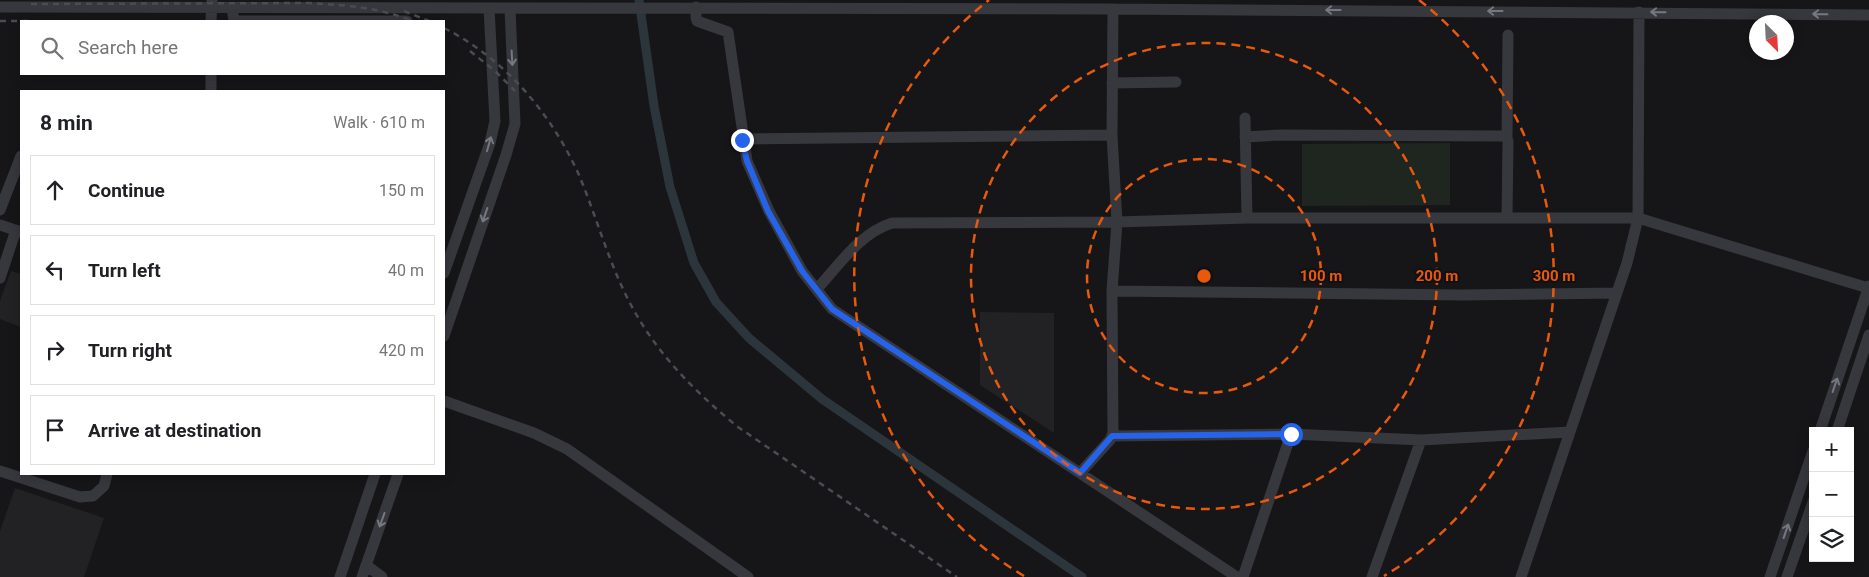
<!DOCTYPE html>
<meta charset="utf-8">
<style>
:root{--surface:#fff;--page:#f6f6f6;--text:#202124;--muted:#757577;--line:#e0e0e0}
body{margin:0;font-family:Roboto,sans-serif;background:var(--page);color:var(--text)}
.controls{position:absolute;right:15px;bottom:15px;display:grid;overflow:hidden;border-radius:0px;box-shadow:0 2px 12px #0003}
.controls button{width:45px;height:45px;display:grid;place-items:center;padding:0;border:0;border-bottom:1px solid var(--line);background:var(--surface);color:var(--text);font:25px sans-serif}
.compass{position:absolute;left:1749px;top:15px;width:45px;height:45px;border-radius:50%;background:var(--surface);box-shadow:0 2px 12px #0003;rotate:156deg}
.stop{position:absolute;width:15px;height:15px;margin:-11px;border:4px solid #2563eb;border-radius:50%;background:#fff}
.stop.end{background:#2563eb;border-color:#fff;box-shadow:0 1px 5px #0008}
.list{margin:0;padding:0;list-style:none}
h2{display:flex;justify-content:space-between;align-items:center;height:65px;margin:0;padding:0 20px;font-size:21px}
h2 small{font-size:16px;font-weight:400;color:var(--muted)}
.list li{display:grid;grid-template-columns:32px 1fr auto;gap:15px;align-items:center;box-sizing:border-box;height:70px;margin:0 10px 10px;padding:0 10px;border:1px solid var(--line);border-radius:0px}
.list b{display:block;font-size:19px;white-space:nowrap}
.list em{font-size:16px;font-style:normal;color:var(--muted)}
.icon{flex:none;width:28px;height:28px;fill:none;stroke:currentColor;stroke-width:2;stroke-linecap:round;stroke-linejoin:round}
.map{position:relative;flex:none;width:1869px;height:577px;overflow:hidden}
.search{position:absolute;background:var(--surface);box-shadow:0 2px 12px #0003;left:20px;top:20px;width:425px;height:55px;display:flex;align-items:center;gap:12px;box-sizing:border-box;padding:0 18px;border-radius:0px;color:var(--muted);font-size:19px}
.panel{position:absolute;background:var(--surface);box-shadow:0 2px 12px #0003;left:20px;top:90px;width:425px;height:385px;border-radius:0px}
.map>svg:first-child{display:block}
</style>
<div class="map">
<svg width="1869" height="577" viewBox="0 0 1869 577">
<rect width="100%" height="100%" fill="#161618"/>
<path fill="#222225" d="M 11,271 L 21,274 L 21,327 L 0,319 L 0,301 Z
M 980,312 L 1054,313 L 1054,433 L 980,385 Z
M 15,488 L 104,518 L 84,577 L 0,577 L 0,531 Z"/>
<path fill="#1e261f" d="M 1450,143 L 1450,205 L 1302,206 L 1302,144 Z"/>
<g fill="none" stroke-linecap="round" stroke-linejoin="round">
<path stroke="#2c353c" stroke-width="9" d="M 639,0 L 654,106 L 670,187 L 694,263 L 716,302 L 749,338 L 822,399 L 1082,577"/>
<path stroke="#37383d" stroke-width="11" d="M 0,7 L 1113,9 L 1869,15
M 696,7 L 696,17 L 697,21 L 728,32 L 747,161 L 769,211 L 802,271 L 832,309 L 1237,577
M 232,8 L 234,21 L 407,21
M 211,21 L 212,0
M 1112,83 L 1176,82
M 211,91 L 211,74
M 1245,118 L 1247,218
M 1245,137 L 1281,135 L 1505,136 L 1508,141 L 1507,218
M 1507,138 L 1508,35
M 743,139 L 1112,135
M 0,210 L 21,156
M 0,225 L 21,232
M 444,273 L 490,143 L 495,121 L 489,8
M 0,278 L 16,230
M 817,289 C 839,265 860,233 892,223 L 1117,222 L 1247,218 L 1638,218 L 1868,288
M 1112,291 L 1461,295 L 1617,293
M 444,336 L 506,155 L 515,124 L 510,9
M 444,401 L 534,433 L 567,449 L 748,577
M 1820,431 L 1869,286
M 1837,431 L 1869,335
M 1112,436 L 1291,434 L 1421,440 L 1570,432
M 0,471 L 80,497 L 93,496 L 104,486 L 107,474
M 1080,473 L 1110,440 L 1113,433 L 1112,291 L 1117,222 L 1112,135 L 1113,9
M 366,565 L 382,577
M 340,577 L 375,474
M 362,577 L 398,474
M 1243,577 L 1291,434
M 1372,577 L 1421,440
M 1521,577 L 1627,263 L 1638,218 L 1639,12
M 1770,577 L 1813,451
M 1787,577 L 1813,502"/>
<path stroke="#4a4c52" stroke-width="2.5" stroke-dasharray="6 5" stroke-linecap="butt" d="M 31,4 L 308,3 C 343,5 379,7 412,21
M 404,11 L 429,21
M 0,21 L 32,21
M 444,28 C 505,59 551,113 579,175 C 597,218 609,264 631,305 C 657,354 695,392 738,427 L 957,577
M 470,51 L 495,71 L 515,91"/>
</g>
<defs><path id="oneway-shaft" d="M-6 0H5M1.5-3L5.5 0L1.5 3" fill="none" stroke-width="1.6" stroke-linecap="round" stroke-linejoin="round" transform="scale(1.25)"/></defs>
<g stroke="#757881">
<use href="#oneway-shaft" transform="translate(1333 10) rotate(-180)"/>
<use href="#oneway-shaft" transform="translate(1495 11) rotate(-180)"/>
<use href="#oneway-shaft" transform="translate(1658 12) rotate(-179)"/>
<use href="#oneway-shaft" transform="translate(1820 14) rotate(-179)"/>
<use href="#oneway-shaft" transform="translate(512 58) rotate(87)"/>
<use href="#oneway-shaft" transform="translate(489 144) rotate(-74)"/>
<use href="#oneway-shaft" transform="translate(485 215) rotate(109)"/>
<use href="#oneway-shaft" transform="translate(1835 385) rotate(-71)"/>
<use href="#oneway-shaft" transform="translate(382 520) rotate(110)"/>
<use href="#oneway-shaft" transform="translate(1786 531) rotate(-71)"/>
</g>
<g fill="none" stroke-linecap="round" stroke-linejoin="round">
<path stroke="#2563eb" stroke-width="6" d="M 742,140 L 747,161 L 768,211 L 802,271 L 832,309 L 1080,473 L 1112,436 L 1291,434"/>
</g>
<g fill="none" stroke="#e8590c" stroke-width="2.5" stroke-dasharray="9 6">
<circle cx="1204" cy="276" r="117"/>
<circle cx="1204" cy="276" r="233"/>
<path d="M1024 576A350 350 0 0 1 989 0M1419 0A350 350 0 0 1 1384 576"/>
</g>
<circle cx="1204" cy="276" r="8" fill="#e8590c" stroke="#111113" stroke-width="2.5"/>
<g font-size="15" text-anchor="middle" font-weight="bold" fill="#e8590c" stroke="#111113" stroke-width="4" stroke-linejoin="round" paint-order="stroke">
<text x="1321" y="281">100 m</text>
<text x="1437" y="281">200 m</text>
<text x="1554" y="281">300 m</text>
</g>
</svg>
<div class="controls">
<button>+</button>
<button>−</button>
<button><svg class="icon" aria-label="layers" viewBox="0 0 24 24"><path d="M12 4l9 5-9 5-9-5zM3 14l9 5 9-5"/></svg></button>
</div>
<svg class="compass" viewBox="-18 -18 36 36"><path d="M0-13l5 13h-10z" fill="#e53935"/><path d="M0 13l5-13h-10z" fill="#757577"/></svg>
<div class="stop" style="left:1291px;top:434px"></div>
<div class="stop end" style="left:742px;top:140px"></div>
<div class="search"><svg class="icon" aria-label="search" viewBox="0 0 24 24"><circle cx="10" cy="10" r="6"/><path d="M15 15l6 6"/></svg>Search here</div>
<section class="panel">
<h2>8 min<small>Walk · 610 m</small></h2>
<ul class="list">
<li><svg class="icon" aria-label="ahead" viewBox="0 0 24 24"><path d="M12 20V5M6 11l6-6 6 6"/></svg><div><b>Continue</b></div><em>150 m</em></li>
<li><svg class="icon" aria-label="left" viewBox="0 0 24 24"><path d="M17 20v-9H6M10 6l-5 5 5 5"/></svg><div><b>Turn left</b></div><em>40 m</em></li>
<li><svg class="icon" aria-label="right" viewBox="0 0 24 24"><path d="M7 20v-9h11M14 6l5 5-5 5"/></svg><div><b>Turn right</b></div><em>420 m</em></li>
<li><svg class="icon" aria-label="arrive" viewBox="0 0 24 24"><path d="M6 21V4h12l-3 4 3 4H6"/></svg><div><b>Arrive at destination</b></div></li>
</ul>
</section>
</div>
